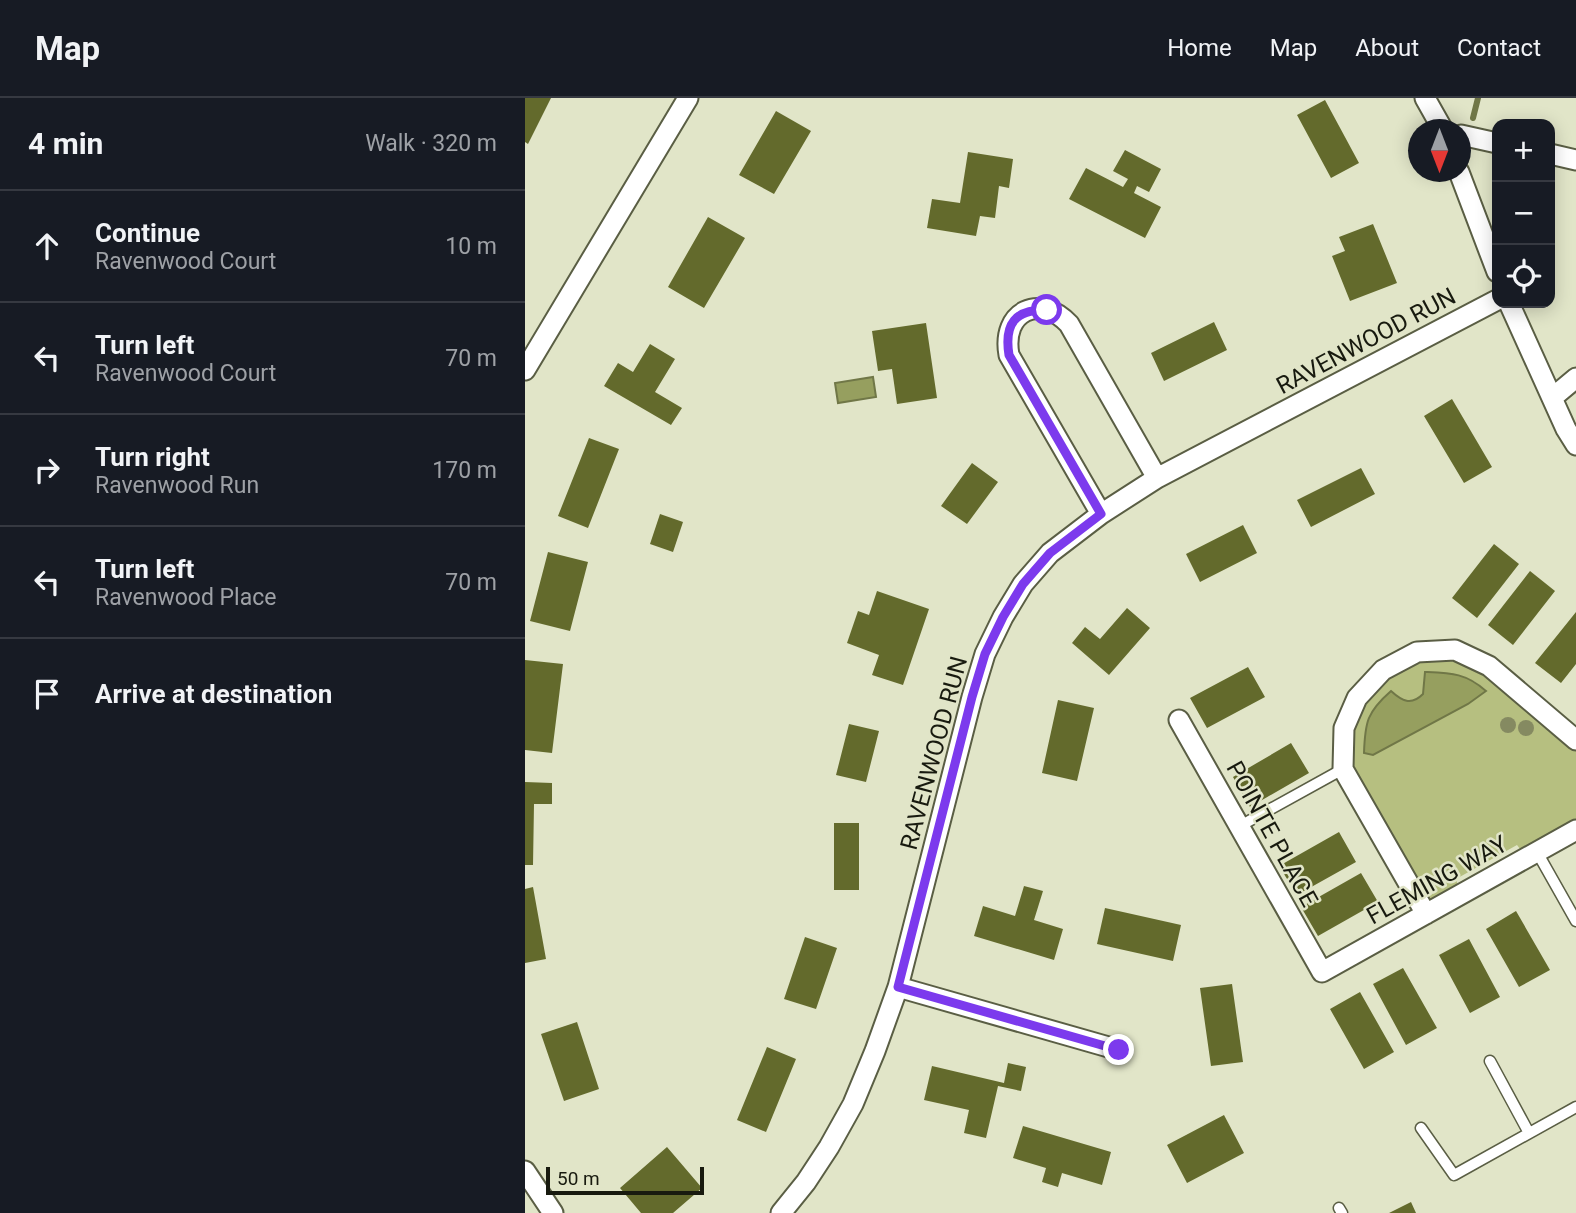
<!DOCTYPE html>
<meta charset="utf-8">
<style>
:root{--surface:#171b24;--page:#20242c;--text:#f1f3f6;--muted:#9ea1a6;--line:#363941}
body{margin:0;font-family:Roboto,sans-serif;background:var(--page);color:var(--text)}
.controls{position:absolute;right:21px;top:21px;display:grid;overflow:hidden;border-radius:14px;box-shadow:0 4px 18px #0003}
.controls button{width:63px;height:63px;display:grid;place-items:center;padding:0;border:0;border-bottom:2px solid var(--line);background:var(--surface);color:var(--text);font:35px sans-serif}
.compass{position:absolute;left:883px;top:21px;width:63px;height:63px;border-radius:50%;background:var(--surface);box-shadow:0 4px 18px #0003;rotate:180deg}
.scale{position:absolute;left:21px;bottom:18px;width:158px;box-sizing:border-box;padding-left:7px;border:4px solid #181a0f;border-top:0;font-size:19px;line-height:24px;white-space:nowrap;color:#181a0f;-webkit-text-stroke:5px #e1e5c8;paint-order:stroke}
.stop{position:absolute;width:21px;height:21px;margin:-16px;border:5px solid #7c3aed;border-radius:50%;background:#fff}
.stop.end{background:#7c3aed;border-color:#fff;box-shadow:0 2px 7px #0008}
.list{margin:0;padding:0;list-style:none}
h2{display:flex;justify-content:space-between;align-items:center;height:91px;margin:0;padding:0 28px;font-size:30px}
h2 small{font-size:23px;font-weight:400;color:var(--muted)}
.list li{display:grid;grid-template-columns:46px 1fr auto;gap:21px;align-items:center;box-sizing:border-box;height:112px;padding:0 28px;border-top:2px solid var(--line)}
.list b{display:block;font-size:26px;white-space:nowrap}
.list p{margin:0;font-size:23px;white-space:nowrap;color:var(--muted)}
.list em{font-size:23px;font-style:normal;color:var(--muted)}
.icon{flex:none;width:38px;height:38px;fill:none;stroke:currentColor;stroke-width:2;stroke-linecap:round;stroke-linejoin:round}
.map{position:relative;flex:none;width:1051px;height:1115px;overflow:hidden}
header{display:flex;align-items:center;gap:42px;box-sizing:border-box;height:98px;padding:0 35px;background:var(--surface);border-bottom:2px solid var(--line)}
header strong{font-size:33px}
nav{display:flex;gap:38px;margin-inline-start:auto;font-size:24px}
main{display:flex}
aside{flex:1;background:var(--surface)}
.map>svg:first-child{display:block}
</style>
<header>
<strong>Map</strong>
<nav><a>Home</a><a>Map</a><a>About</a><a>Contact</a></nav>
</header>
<main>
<aside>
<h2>4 min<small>Walk · 320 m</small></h2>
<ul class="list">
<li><svg class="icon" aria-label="ahead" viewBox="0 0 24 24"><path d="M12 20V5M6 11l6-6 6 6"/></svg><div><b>Continue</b><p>Ravenwood Court</p></div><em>10 m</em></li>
<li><svg class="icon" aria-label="left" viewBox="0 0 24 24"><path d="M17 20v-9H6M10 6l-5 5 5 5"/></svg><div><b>Turn left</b><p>Ravenwood Court</p></div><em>70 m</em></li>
<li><svg class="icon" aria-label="right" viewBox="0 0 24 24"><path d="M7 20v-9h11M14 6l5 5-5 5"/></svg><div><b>Turn right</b><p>Ravenwood Run</p></div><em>170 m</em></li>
<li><svg class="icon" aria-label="left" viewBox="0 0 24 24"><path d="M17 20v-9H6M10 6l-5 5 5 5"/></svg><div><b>Turn left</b><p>Ravenwood Place</p></div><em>70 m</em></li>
<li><svg class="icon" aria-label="arrive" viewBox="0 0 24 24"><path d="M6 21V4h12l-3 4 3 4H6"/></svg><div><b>Arrive at destination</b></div></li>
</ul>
</aside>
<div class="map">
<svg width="1051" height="1115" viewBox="0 0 1051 1115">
<rect width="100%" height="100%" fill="#e1e5c8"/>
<path fill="#b6bf80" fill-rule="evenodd" d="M 925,562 L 952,570 L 1051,650 L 1051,721 L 998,751 L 995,751 L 992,747 L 931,781 L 933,787 L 932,789 C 922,794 912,803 901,800 L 827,667 L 825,656 L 830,620 L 858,580 L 894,563 ZM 900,574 C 926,575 941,575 961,592 L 943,606 L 848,657 L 839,655 L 875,600 C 884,605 891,603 898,596 Z"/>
<path fill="#969f5f" stroke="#707747" stroke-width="2" d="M 348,279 L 351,299 L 313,305 L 310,285 Z
M 900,574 C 926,575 941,575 961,593 L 943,606 L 848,657 L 839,655 C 840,624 842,614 866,593 C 877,603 886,608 898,596 Z"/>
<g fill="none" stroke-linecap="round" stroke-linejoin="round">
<path stroke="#707747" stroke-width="6" d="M 948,20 L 953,0"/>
</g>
<path fill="#636a2c" d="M 0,0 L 26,0 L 3,46 L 0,44 Z
M 800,2 L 834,65 L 806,80 L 772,17 Z
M 251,13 L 286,33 L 249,96 L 214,77 Z
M 600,52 L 636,71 L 624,94 L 612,88 L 609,95 L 636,109 L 620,140 L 544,101 L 561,70 L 598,89 L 603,81 L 588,73 Z
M 443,54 L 488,61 L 484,90 L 474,88 L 470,120 L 455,118 L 451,138 L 402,130 L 407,101 L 435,105 Z
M 183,119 L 220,140 L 179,210 L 143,189 Z
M 848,126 L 872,185 L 825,203 L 807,158 L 820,153 L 814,139 Z
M 689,224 L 702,252 L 639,283 L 626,255 Z
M 401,225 L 412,300 L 372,306 L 367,271 L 353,273 L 347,233 Z
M 125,246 L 150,261 L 130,294 L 157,310 L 146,327 L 79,288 L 93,265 L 108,274 Z
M 927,301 L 967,369 L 939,385 L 899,318 Z
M 64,340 L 94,351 L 63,430 L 33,418 Z
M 447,365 L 473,384 L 442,426 L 416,408 Z
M 836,370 L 850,396 L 786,429 L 772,402 Z
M 135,416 L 158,424 L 148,454 L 125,446 Z
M 718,427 L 732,455 L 675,484 L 661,456 Z
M 969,446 L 994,466 L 952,520 L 927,500 Z
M 23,454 L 63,464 L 45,533 L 5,523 Z
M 1005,473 L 1030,493 L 988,547 L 963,527 Z
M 352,493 L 404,511 L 378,587 L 347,577 L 354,557 L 322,545 L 333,513 L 344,517 Z
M 602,510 L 625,530 L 584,577 L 547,545 L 560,529 L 575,541 Z
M 1051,514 L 1051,566 L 1036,585 L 1010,565 Z
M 0,562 L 38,566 L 27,655 L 0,652 Z
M 723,569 L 740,599 L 682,630 L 665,600 Z
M 533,602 L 569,610 L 552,683 L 517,675 Z
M 324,626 L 354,633 L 341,684 L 311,677 Z
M 766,645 L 784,675 L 725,709 L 708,679 Z
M 0,684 L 27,685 L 27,706 L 9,706 L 8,767 L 0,767 Z
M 309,725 L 334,725 L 334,792 L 309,792 Z
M 814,734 L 831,764 L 772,797 L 754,768 Z
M 836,775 L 853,804 L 793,838 L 776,809 Z
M 499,788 L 518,793 L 509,822 L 538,831 L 529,862 L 449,838 L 458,808 L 490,818 Z
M 8,789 L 21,861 L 0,865 L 0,791 Z
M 580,810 L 656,827 L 648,863 L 572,846 Z
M 991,813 L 1025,872 L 994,889 L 961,831 Z
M 280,839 L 312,850 L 291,911 L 259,901 Z
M 944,841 L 975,899 L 945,915 L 914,857 Z
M 878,870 L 912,930 L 881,947 L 848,886 Z
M 707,886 L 718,964 L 686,968 L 675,890 Z
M 835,894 L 869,954 L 839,971 L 805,911 Z
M 52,924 L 74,991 L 39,1003 L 16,936 Z
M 242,949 L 271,961 L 241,1034 L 212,1022 Z
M 483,965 L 501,969 L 496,993 L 473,988 L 461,1040 L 439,1035 L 444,1012 L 399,1002 L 407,968 L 479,985 Z
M 699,1017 L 719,1055 L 662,1085 L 642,1047 Z
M 498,1028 L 586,1054 L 577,1087 L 537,1075 L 533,1089 L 517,1084 L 521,1070 L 488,1060 Z
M 142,1049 L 177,1090 L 148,1115 L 116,1115 L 95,1090 Z
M 886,1104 L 891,1115 L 864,1115 Z"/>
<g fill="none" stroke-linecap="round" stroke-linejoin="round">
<g stroke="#5a5e44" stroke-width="13">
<path id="service" d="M 715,728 L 818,671
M 1012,754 L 1051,823
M 965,963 L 1004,1035
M 896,1030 L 929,1077 L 1051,1009
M 814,1110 L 817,1115"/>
</g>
<g stroke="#5a5e44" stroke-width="23">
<path id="minor" d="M 900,0 L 918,32
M 936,37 L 972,45
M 1025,56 L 1051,62
M 934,74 L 972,174
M 984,205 L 1041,331 L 1051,347
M 0,272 L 163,0
M 1027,300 L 1051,280
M 576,416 L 484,257 C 476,213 515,195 544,226 L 632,380
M 654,622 L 797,874 L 1051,732
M 901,816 L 818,671 L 819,630 L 832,600 L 858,572 L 892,554 L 930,552 L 964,568 L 1051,642
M 373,889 L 594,952
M 0,1073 L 28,1115
M 256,1115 L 281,1084 L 304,1049 L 328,1006 L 350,953 L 373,889 L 447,599 L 460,556 L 478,519 L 498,486 L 525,455 L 576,416 L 632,380 L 972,202"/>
</g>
<use href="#service" stroke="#fff" stroke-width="10"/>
<use href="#minor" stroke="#fff" stroke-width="19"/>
</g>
<g fill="#858a61">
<circle cx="983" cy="627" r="8"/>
<circle cx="1001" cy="630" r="8"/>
</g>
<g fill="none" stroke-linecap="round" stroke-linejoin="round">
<path stroke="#7c3aed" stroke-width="9" d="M 522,212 C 490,211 479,226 484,257 L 576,416 L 525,455 L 498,486 L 478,519 L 460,556 L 447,599 L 373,889 L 594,952"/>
</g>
<g text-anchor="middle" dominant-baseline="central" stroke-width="5" stroke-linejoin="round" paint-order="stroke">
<g font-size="24" fill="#181a0f" stroke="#e1e5c8">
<text transform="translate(841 243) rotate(-28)">RAVENWOOD RUN</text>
<text transform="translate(409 655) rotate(-75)">RAVENWOOD RUN</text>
<text transform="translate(747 736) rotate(61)">POINTE PLACE</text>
<text transform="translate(912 782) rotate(-29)">FLEMING WAY</text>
</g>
</g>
</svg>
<div class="controls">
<button>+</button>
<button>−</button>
<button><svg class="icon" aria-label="locate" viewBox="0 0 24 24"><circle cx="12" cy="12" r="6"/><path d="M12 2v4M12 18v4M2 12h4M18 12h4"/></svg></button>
</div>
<svg class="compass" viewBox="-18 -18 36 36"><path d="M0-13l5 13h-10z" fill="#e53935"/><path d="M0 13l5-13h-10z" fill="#9ea1a6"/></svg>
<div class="scale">50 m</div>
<div class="stop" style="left:522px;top:212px"></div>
<div class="stop end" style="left:594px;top:952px"></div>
</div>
</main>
